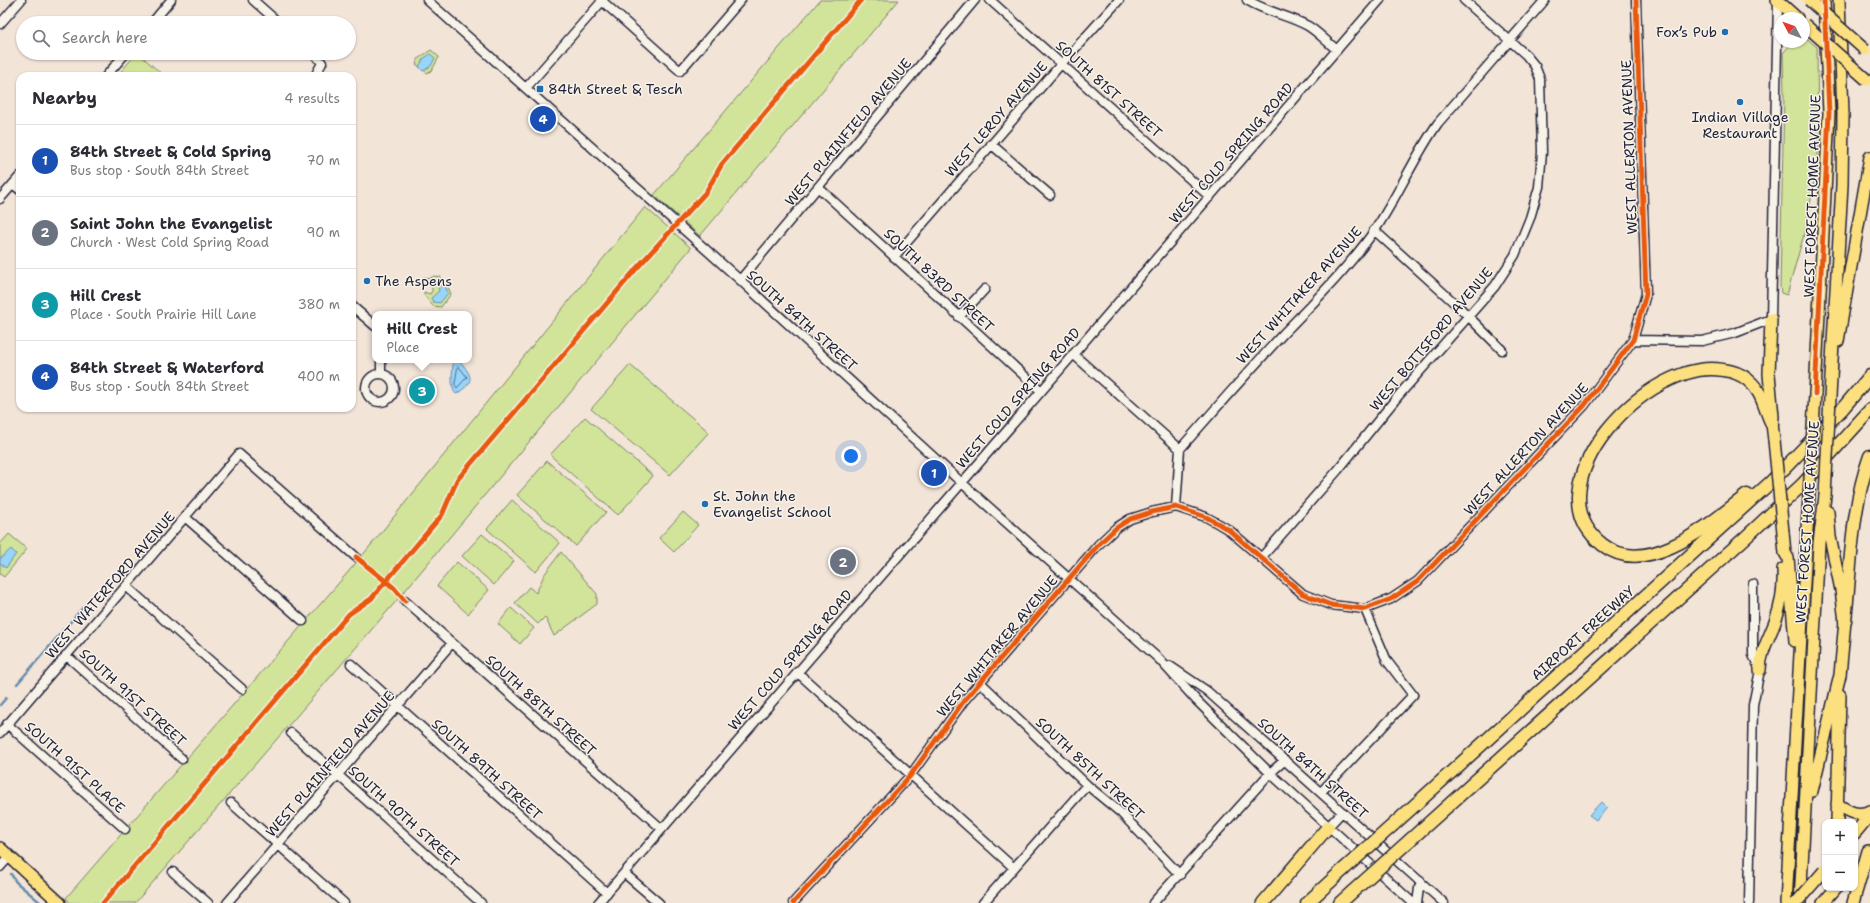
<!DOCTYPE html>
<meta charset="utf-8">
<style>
:root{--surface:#fff;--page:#f7f7f7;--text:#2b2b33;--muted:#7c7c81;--line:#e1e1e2;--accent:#0b8043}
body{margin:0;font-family:"Shantell Sans",sans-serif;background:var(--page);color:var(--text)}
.controls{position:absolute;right:12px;bottom:12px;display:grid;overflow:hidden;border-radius:8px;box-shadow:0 1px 3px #0004}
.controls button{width:36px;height:36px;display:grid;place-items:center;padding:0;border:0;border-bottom:1px solid var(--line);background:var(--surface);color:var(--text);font:20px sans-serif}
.compass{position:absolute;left:1774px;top:12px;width:36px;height:36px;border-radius:50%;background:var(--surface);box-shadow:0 1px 3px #0004;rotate:311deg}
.you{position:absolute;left:851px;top:456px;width:14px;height:14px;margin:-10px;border:3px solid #fff;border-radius:50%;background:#1a73e8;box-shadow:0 0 0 6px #1a73e833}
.badge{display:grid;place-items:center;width:26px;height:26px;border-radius:50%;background:var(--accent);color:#fff;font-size:13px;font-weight:700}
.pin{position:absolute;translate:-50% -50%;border:2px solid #fff;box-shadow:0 1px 4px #0006}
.popup{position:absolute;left:372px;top:311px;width:100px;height:52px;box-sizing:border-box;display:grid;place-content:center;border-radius:8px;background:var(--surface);filter:drop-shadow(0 1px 3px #0005);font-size:13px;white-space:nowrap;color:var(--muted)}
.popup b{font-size:15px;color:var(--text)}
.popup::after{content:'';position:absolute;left:50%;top:100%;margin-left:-8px;border:8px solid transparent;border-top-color:var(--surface)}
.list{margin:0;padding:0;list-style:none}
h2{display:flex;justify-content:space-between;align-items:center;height:52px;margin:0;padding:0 16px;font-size:17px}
h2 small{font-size:13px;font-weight:400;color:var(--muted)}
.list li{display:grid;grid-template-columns:26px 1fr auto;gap:12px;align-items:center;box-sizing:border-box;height:72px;padding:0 16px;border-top:1px solid var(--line)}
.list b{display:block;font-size:15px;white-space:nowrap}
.list p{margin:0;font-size:13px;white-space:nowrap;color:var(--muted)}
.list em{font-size:13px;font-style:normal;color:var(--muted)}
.icon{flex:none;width:22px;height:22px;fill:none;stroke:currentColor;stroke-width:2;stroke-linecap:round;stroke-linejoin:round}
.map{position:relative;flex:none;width:1870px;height:903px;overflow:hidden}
.search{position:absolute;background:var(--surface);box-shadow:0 1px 3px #0004;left:16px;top:16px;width:340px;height:44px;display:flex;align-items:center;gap:10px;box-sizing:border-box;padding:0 14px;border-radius:22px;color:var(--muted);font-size:15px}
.panel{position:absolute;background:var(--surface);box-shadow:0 1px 3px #0004;left:16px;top:72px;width:340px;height:340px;border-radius:12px}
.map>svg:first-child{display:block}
</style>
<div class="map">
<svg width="1870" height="903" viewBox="0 0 1870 903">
<rect width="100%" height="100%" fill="#f2e4d7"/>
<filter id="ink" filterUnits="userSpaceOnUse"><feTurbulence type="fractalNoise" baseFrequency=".025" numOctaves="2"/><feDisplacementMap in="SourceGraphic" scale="8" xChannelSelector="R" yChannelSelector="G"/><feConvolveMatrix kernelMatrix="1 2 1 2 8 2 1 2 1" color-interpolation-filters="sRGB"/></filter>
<g filter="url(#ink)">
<path fill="#d1e499" stroke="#7a836a" d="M 820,0 L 899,0 L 700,236 L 654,195 Z
M 1804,36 L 1817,47 L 1818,160 L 1806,227 L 1787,295 L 1781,293 L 1780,287 L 1784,95 L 1783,53 L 1793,42 L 1804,42 Z
M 431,50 L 439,57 L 432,70 L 427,73 L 416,64 L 419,58 Z
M 137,53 L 138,53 L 164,76 L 117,76 Z
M 645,207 L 691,248 L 398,599 L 135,903 L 70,903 L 66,898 L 362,556 Z
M 434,276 L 441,277 L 442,280 L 445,280 L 451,294 L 441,307 L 433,306 L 424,295 L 424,292 L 430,294 L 432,291 L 432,288 L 425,282 L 418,282 L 424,277 L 429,279 Z
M 630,365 L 709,432 L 670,475 L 591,409 Z
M 585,417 L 653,476 L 618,515 L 550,455 Z
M 547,461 L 606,512 L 576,546 L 517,495 Z
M 512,500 L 560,543 L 536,572 L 487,529 Z
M 683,512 L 698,525 L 674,552 L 659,538 Z
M 9,534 L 27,549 L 4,577 L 0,574 L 0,544 Z
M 482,534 L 514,561 L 494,585 L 462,556 Z
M 561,552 L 597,594 L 597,604 L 554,636 L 545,617 L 538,624 L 515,603 L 529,587 L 536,593 L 544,575 Z
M 457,562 L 489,590 L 468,614 L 437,586 Z
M 511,608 L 534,628 L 520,644 L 498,624 Z"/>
<path fill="#99d5f9" stroke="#698dad" d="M 430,54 L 435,58 L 431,66 L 423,71 L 419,67 L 423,59 Z
M 440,285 L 445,286 L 448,293 L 440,303 L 433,302 L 431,298 L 439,291 L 438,287 Z
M 454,360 L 460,361 C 472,376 476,382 456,394 C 450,390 452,368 454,360 Z
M 11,549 L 16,554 L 6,568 L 0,563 L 0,559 Z
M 1601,802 L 1607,808 L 1596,820 L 1589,815 Z"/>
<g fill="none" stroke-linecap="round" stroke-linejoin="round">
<path stroke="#526a87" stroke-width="1" d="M 458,367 L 460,368 L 467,377 L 457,388 L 455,385 Z"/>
<path stroke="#698dad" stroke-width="2.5" d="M 17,684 L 86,604
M 0,705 L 6,698
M 11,874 L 16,882 L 41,903"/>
<g stroke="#22223b" stroke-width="11">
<path id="minor" d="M 253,0 L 279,23
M 427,0 L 740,280 L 962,483 L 1159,659 L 1197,701 L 1270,773 L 1413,903
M 601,0 L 680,71 L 741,0
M 990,0 L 1210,197
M 1247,0 C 1266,12 1288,15 1308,26 C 1318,32 1327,42 1337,50
M 152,23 L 171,0
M 0,24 L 21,0
M 314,53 L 322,63 L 315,76
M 106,76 L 126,53
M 526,88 L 603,0
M 991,144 L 1050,195
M 13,184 L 20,190
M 819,188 L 1041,391
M 0,199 L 20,176
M 1374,230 L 1460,308 L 1502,350
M 894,257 L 1062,63 L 1119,0
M 740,280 L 975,0
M 352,306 L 375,326
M 959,317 L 985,289
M 1633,340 L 1702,341 L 1735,333 L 1771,319 L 1778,1
M 1073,354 L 1180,449 L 1176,507
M 381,360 L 381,374
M366 388a14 14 0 1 1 28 0a14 14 0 1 1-28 0Z
M 1180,449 C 1214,410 1248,372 1283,334 C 1315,301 1348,268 1375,230 C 1398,196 1414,157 1438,123 L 1545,0
M 185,517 L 303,621
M 1261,558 L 1338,470 L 1399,395 L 1495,286 L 1515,255 L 1530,218 L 1539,187 L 1542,152 L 1540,79 L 1535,66 L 1526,55 L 1464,0
M 126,586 L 242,689
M 405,601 L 662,829
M 66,655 L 182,759
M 351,664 L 607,893
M 1170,666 L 1207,691 L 1444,903
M 797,672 L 1014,868
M 980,682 L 1087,785 L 1121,813 L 1180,875
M 7,724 L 125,829
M 0,733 L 239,454 L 356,557
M 291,733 L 481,903
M 1321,792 L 1413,695 L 1387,661 L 1365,609
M 231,803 L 344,903
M 1328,827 L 1342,812
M 0,867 L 9,857
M 173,872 L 208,903
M 624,873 L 659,903
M 227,903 L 452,643
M 598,903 L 1380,0
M 793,903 L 910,776 L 963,702 L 1098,545 L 1116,528 L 1130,519 L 1152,512 L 1176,507 L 1206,517 L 1219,524 L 1229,530 L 1303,594 L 1331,605 L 1365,609 L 1391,599 L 1418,581 L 1584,406 L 1633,340 L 1646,294 L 1636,0
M 983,903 L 1087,785
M 1153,903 L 1270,773 L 1285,760
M 1417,903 L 1420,881
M 1749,903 L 1753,705 L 1760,670 L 1753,655 L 1753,584"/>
</g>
<g stroke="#22223b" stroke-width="14">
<path id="major" d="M 1777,0 L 1797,18
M 1771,319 L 1769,374 L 1773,417 L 1772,424 L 1774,440
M 1838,341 L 1870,157
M 1831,378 L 1842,185 L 1843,114 L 1839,0
M 1815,394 L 1829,113 L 1824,0
M 1783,532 L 1785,553 L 1788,558 L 1795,641
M 1760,670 C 1760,653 1769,638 1775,622 C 1781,606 1784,586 1783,569
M 1812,791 L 1840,675 L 1845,621 L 1841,590 L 1830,537 L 1828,512
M 1837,804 C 1848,811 1857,817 1870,811
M 1837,822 L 1840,695
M 1855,833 L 1870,815
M 0,848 L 60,903
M 1786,903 L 1808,512
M 1800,903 L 1819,543 L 1825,496
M 1823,903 L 1836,888
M 1853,903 L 1868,851"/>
</g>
<g stroke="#22223b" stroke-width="15">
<path id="highway" d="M 1747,495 C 1713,521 1648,580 1603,545 C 1527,487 1649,356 1723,370 C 1732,371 1741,374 1748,380 C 1763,392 1764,408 1772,424
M 1845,621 C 1851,566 1851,509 1870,456
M 1393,825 L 1771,482 L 1843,408 L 1870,376
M 1410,840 L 1746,537 L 1803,484 L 1870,410
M 1263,903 L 1328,827
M 1307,903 L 1344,869
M 1340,903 L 1361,884"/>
</g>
<use href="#minor" stroke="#f7f3e8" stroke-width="8"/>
<use href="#major" stroke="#fce080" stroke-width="11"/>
<use href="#highway" stroke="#fce080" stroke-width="12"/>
<g stroke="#22223b" stroke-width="14" stroke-linecap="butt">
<path id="major-bridge" d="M 1809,0 L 1865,50
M 1804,24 L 1867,80
M 1774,440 L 1783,532
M 1825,496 L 1831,378
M 1808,512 L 1815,394
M 1796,903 L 1824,871"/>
</g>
<g stroke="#22223b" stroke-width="15" stroke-linecap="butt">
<path id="highway-bridge" d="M 1344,869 L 1393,825
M 1361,884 L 1410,840"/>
</g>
<use href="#major-bridge" stroke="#fce080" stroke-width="11"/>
<use href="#highway-bridge" stroke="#fce080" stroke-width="12"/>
<g stroke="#f7f3e8" stroke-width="8">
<path id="cycleway" d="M 1815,394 L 1829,113 L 1824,0
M 356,557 L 394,588 L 405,601
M 103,903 L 349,614 L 371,599 L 442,515 L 457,480 L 636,269 L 706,192 L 722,164 L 861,0
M 793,903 L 910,776 L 963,702 L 1098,545 L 1116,528 L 1130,519 L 1152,512 L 1176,507 L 1206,517 L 1219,524 L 1229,530 L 1303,594 L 1331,605 L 1365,609 L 1391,599 L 1418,581 L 1584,406 L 1633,340 L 1646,294 L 1636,0"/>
</g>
<use href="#cycleway" stroke="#e8590c" stroke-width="5"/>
</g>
</g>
<g fill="#1f6fb2" stroke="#f7f3e8" stroke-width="1.5">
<circle cx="1725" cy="32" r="4"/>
<rect x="536" y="85" width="8" height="8" rx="2"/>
<circle cx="1740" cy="102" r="4"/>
<circle cx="367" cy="281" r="4"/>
<circle cx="705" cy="504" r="4"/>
</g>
<g text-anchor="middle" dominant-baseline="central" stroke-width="3" stroke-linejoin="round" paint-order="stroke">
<g font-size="14" fill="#22223b" stroke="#f7f3e8" text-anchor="start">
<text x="1717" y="32" text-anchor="end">Fox’s Pub</text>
<text x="548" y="89">84th Street &amp; Tesch</text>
<text x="1740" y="117" text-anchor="middle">Indian Village<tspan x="1740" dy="16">Restaurant</tspan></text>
<text x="375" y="281">The Aspens</text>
<text x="713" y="496">St. John the<tspan x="713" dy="16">Evangelist School</tspan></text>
</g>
<g font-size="14" fill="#22223b" stroke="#f7f3e8">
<text transform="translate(1109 89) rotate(42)">SOUTH 81ST STREET</text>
<text transform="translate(996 119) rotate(-49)">WEST LEROY AVENUE</text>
<text transform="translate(848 132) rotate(-50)">WEST PLAINFIELD AVENUE</text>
<text transform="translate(1629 147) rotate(-92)">WEST ALLERTON AVENUE</text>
<text transform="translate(1231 153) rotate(-49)">WEST COLD SPRING ROAD</text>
<text transform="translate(1812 196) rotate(-88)">WEST FOREST HOME AVENUE</text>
<text transform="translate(939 280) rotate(43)">SOUTH 83RD STREET</text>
<text transform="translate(1299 295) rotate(-48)">WEST WHITAKER AVENUE</text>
<text transform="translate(802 320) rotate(42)">SOUTH 84TH STREET</text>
<text transform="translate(1431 339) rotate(-50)">WEST BOTTSFORD AVENUE</text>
<text transform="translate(1018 398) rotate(-49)">WEST COLD SPRING ROAD</text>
<text transform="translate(1526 449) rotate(-47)">WEST ALLERTON AVENUE</text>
<text transform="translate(1807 522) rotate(-86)">WEST FOREST HOME AVENUE</text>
<text transform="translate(110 585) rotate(-49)">WEST WATERFORD AVENUE</text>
<text transform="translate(1583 633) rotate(-42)">AIRPORT FREEWAY</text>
<text transform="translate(997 646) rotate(-50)">WEST WHITAKER AVENUE</text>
<text transform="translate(790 660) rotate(-49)">WEST COLD SPRING ROAD</text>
<text transform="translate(133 697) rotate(42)">SOUTH 91ST STREET</text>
<text transform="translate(541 705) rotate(42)">SOUTH 88TH STREET</text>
<text transform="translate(330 764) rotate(-49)">WEST PLAINFIELD AVENUE</text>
<text transform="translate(75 767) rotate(42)">SOUTH 91ST PLACE</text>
<text transform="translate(1090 768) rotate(43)">SOUTH 85TH STREET</text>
<text transform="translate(1313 768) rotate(42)">SOUTH 84TH STREET</text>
<text transform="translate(487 769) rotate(42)">SOUTH 89TH STREET</text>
<text transform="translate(404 816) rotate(42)">SOUTH 90TH STREET</text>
</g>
</g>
</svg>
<div class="controls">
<button>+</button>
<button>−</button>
</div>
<svg class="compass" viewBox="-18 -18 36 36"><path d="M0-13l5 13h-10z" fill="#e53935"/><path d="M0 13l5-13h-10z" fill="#7c7c81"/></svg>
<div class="you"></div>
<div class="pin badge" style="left:934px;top:473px;background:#1a4fb4">1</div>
<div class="pin badge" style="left:843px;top:562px;background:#6b7280">2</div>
<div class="pin badge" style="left:422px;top:391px;background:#0f9aa8">3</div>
<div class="popup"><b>Hill Crest</b>Place</div>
<div class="pin badge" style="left:543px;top:119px;background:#1a4fb4">4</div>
<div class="search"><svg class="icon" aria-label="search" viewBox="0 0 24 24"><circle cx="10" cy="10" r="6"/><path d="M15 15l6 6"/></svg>Search here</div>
<section class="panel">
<h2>Nearby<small>4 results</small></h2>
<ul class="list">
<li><span class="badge" style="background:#1a4fb4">1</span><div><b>84th Street &amp; Cold Spring</b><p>Bus stop · South 84th Street</p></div><em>70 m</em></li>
<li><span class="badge" style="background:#6b7280">2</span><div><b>Saint John the Evangelist</b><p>Church · West Cold Spring Road</p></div><em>90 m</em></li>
<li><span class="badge" style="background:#0f9aa8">3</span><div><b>Hill Crest</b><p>Place · South Prairie Hill Lane</p></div><em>380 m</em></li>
<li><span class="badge" style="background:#1a4fb4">4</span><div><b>84th Street &amp; Waterford</b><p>Bus stop · South 84th Street</p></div><em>400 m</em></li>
</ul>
</section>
</div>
